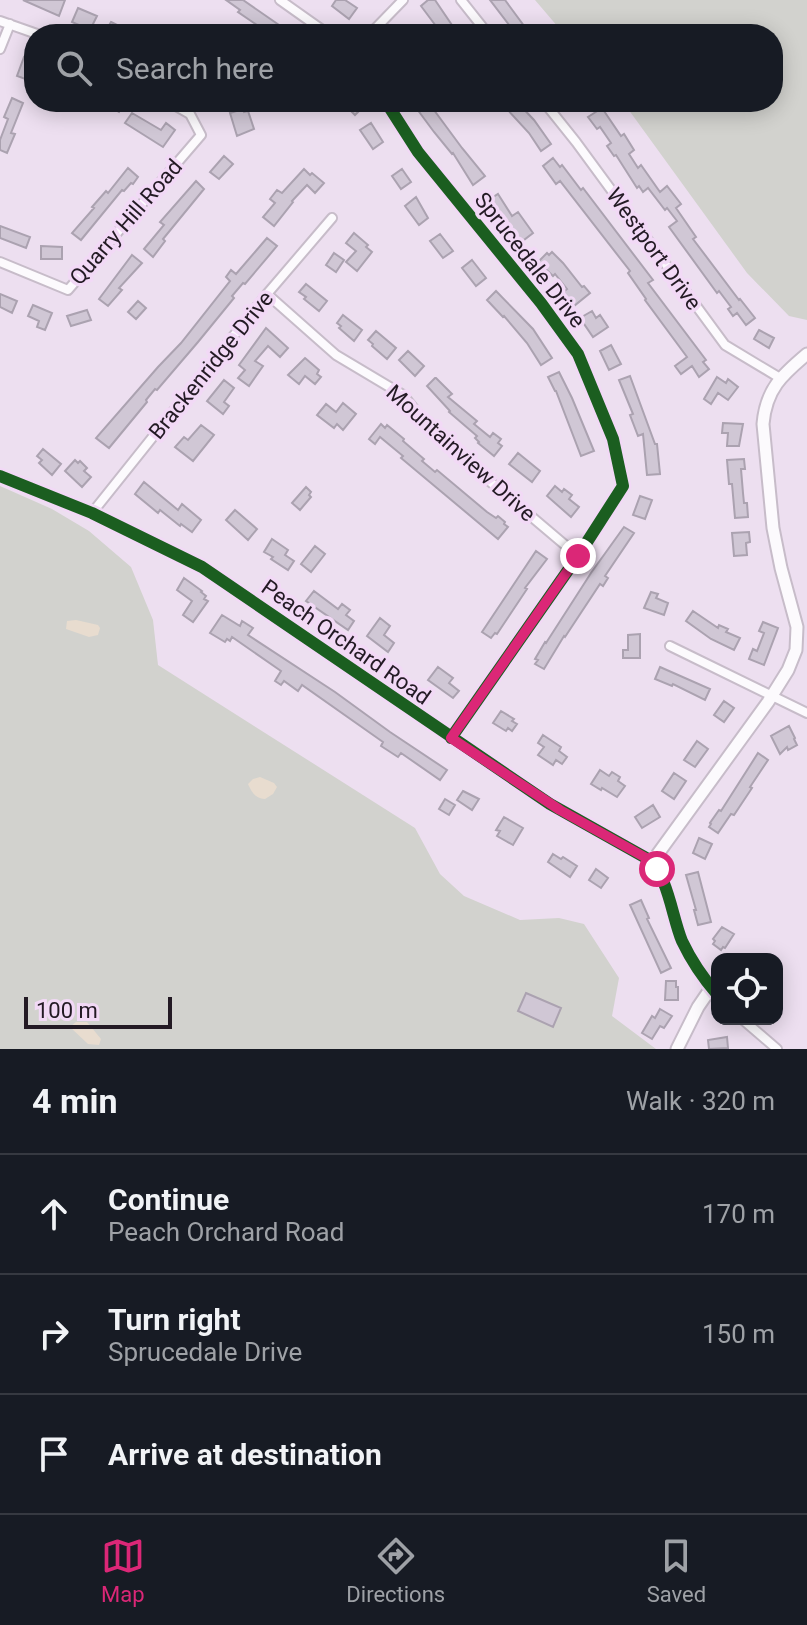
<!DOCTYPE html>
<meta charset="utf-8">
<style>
:root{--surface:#171b24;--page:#242831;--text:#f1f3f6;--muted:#9ea1a6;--line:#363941;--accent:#db2777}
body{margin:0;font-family:Roboto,sans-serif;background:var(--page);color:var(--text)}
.controls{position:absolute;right:24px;bottom:24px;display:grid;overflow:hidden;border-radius:16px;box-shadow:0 4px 20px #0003}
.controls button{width:72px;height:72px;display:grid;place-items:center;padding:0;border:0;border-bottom:2px solid var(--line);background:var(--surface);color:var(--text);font:40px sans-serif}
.scale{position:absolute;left:24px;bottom:20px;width:148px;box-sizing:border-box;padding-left:8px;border:4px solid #231a24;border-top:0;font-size:22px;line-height:28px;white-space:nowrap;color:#231a24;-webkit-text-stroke:6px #f2d9f6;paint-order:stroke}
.stop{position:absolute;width:24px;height:24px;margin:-18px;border:6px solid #db2777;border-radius:50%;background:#fff}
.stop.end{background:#db2777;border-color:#fff;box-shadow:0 2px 8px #0008}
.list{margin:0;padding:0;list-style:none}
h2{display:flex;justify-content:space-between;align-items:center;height:104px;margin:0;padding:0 32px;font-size:34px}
h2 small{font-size:26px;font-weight:400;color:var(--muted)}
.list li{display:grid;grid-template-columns:52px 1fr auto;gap:24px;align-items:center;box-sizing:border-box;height:120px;padding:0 32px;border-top:2px solid var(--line)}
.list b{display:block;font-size:30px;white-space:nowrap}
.list p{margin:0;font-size:26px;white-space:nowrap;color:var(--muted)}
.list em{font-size:26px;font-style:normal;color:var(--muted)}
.icon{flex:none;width:44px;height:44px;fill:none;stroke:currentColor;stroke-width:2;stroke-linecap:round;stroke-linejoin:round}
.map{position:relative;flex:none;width:807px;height:1049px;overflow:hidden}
.search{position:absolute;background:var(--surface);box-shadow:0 4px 20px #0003;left:24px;right:24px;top:24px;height:88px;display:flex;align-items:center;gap:20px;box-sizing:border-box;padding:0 28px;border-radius:32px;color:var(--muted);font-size:30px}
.sheet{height:464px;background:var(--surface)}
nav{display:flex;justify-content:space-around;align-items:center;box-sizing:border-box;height:112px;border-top:2px solid var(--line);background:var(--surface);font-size:22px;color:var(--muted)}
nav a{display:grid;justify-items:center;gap:4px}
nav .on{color:var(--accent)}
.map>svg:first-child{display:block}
</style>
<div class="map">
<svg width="807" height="1049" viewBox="0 0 807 1049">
<rect width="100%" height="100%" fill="#eddff0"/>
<path fill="#d2d2ce" d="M 535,0 L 807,0 L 807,320 L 789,316 L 747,273 L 623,102 L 773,102 L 773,34 L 564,34 Z
M 0,486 L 52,509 L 89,531 L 131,567 L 153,620 L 158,665 L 415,828 L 440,874 L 464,896 L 520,920 L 559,918 L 584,924 L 619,978 L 612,1016 L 656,1049 L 0,1049 Z"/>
<path fill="#e8dccf" d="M 76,620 L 98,625 L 100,628 L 98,635 L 89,637 L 66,629 L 67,621 Z
M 260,777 L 274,783 L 277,787 L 273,794 L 265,799 C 255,798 252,793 248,784 L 253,779 Z
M 76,1022 L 87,1022 L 101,1039 L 99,1045 L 88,1044 L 70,1027 Z"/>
<path fill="#d0c7d5" stroke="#aba2b0" stroke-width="2" d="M 23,0 L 65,0 L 59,16 Z
M 226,0 L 243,0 L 292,34 L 270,34 L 238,12 L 240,10 Z
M 336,0 L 345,0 L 357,8 L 349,19 L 332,6 Z
M 428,0 L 435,0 L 458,34 L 442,34 L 421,6 Z
M 490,0 L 505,0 L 530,34 L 516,34 Z
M 78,8 L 97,16 L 90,30 L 72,22 Z
M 111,22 L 135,34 L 104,34 Z
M 24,57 L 34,61 L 28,80 L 17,76 Z
M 12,98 L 23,103 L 11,133 L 15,134 L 7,153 L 0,150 L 0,140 L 8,119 L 4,117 Z
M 101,102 L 125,102 L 119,112 Z
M 342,102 L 359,102 L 364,106 L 355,115 Z
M 426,102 L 428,102 L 462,148 L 485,176 L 473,185 L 453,153 L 452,154 L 434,132 L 417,109 Z
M 513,102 L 517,102 L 534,120 L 551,144 L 541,151 L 529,133 L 506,108 Z
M 602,108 L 621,136 L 624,134 L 634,150 L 629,154 L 638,168 L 641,165 L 660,192 L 667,186 L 681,204 L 676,208 L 696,237 L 693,239 L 739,300 L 740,299 L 755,318 L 746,325 L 737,313 L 733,316 L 728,309 L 731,307 L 719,291 L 717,293 L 669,227 L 677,221 L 667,208 L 665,210 L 648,188 L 643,192 L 639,186 L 637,188 L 616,155 L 614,156 L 607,146 L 611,143 L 600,127 L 597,129 L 588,117 Z
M 243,109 L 244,112 L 248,111 L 254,129 L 237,136 L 230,113 Z
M 132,113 L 161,130 L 166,123 L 175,130 L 163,147 L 125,123 Z
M 371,123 L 383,142 L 373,149 L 360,130 Z
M 224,156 L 233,164 L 219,179 L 210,172 Z
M 553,158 L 560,167 L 562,165 L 581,190 L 583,188 L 653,280 L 648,283 L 706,360 L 703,362 L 709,369 L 699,377 L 692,366 L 681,374 L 675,366 L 687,357 L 645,300 L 646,299 L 628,273 L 630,271 L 560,181 L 556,184 L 543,166 Z
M 128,168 L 138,177 L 133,184 L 131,183 L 124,191 L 122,190 L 81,240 L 72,233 L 94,208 L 92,207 L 106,191 L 108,193 Z
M 304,169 L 310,175 L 312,173 L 324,183 L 315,193 L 307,185 L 292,201 L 293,202 L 274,226 L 263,217 L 275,203 L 270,199 L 277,190 L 282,193 Z
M 402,169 L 411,182 L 401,189 L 392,176 Z
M 196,181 L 204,189 L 163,239 L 165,241 L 153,257 L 144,249 L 164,225 L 160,222 Z
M 498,194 L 512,216 L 518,212 L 533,233 L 520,243 L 487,201 Z
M 416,197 L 428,218 L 419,225 L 405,206 Z
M 0,226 L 30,237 L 26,248 L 0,238 Z
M 354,233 L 368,245 L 366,247 L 372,252 L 357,271 L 346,262 L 356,251 L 346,243 Z
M 440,234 L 453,251 L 443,258 L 430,241 Z
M 267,238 L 277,246 L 245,284 L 243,283 L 232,296 L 234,298 L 198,342 L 157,390 L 155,389 L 146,400 L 147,402 L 109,448 L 96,438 L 158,367 L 181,343 L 230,281 L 226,277 L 231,270 L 236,274 Z
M 41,246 L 62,247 L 62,259 L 41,259 Z
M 552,252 L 563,263 L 582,287 L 584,286 L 590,293 L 574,306 L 563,292 L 567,289 L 555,274 L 553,276 L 538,262 L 547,253 L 549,255 Z
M 334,253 L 344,260 L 336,272 L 326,265 Z
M 132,255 L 142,263 L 119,288 L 122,290 L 108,306 L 99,299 Z
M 472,260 L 486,278 L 476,286 L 462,268 Z
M 306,284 L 327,301 L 319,311 L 304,299 L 306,297 L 299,292 Z
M 496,291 L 533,329 L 552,358 L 541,365 L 527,343 L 504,316 L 503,317 L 487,300 Z
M 0,294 L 17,301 L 12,313 L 0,307 Z
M 138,301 L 146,308 L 136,319 L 128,312 Z
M 33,305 L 52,313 L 45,330 L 37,327 L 39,321 L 28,316 Z
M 87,310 L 91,320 L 71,326 L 67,316 Z
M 592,311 L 596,318 L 600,315 L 608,327 L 593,337 L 580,318 Z
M 343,315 L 362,330 L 354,341 L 339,328 L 341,326 L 337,323 Z
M 266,328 L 288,348 L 280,357 L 268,346 L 255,361 L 263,366 L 249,386 L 238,378 L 245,370 L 239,365 Z
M 759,330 L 774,338 L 769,348 L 754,339 Z
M 376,331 L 396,348 L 387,359 L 372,346 L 373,344 L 368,340 Z
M 611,345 L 621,364 L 609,370 L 600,351 Z
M 408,351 L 424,366 L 415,376 L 399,360 Z
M 305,358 L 319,370 L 317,374 L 321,377 L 315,384 L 305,376 L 299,384 L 288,375 Z
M 559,372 L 572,398 L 594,451 L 581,456 L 556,391 L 555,391 L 548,377 Z
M 630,376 L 655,444 L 657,444 L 660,474 L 647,475 L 643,434 L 638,436 L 630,415 L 633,414 L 619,380 Z
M 717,377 L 726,383 L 728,379 L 738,387 L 728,400 L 718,393 L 711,404 L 704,399 Z
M 435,378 L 436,378 L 452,394 L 448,397 L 477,421 L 474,424 L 490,437 L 493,433 L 501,439 L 498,443 L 502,446 L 494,456 L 478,443 L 479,442 L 475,438 L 477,436 L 449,412 L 450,411 L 427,386 Z
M 224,380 L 234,388 L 224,402 L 229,406 L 223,414 L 207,401 Z
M 343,403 L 356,414 L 343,430 L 337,424 L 334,428 L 317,415 L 326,404 L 336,412 Z
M 723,423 L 743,424 L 739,446 L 727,446 L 728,433 L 722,433 Z
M 381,424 L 385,428 L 387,425 L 404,439 L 403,441 L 424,459 L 422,461 L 435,472 L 437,470 L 487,512 L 496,518 L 498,516 L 505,522 L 504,524 L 508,527 L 498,539 L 401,458 L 403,456 L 380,437 L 375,444 L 369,439 Z
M 201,425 L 214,435 L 193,461 L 175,447 L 184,437 L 188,440 Z
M 43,449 L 61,464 L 52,475 L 39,463 L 42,460 L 37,456 Z
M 518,453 L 540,471 L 532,482 L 509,464 Z
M 744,459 L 745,469 L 741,469 L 743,493 L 744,503 L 747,503 L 748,517 L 735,518 L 732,484 L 729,484 L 727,460 Z
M 75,460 L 78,463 L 80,461 L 87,468 L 84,471 L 91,477 L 82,487 L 65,471 Z
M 144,482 L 178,510 L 182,504 L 201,520 L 192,532 L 181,524 L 180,526 L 160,510 L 158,513 L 135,494 Z
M 555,486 L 562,492 L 564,489 L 572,495 L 569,499 L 579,507 L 571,517 L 547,496 Z
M 306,487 L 311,492 L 309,495 L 311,497 L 300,510 L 292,503 Z
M 640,496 L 652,500 L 645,519 L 633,515 Z
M 235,510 L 257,529 L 248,540 L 226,520 Z
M 624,527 L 634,533 L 605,576 L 608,578 L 603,586 L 600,584 L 565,637 L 564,636 L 544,669 L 535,664 L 538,660 L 535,659 L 545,642 L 546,643 L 591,573 Z
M 749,532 L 750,542 L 746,543 L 747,555 L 734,556 L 732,533 Z
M 272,539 L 288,550 L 285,555 L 294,561 L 288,570 L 271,559 L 273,557 L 264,552 Z
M 315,546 L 325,554 L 311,572 L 301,564 Z
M 536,551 L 547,559 L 525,588 L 527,589 L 497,634 L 495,633 L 491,638 L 482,632 Z
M 184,578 L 202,591 L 201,592 L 206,596 L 204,599 L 208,601 L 193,622 L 183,615 L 192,601 L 177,590 Z
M 314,591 L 338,609 L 342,604 L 350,610 L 346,615 L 354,621 L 348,630 L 306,601 Z
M 651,592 L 658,594 L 656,598 L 668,603 L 664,615 L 644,608 Z
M 693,611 L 718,628 L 719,625 L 728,629 L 726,632 L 740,638 L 734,650 L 711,639 L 686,621 Z
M 222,615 L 240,626 L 242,621 L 253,628 L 248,635 L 335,692 L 390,732 L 447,770 L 440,780 L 401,753 L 398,757 L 381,746 L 383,742 L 302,685 L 298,691 L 284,681 L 281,685 L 275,681 L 281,671 L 232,637 L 230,641 L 227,639 L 225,642 L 210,633 Z
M 380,618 L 390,626 L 384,635 L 394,643 L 388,652 L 367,636 Z
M 763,622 L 778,628 L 764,665 L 749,659 L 753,649 L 757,651 L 764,633 L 759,631 Z
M 640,634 L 640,658 L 623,658 L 623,650 L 628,650 L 628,635 Z
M 438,667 L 453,678 L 449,683 L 459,691 L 453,698 L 428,680 Z
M 660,667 L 710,689 L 705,700 L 673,684 L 672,686 L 655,679 Z
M 724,701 L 734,708 L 724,722 L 714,715 Z
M 501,711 L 514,719 L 512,721 L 517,724 L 512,731 L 508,728 L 506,731 L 493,723 Z
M 789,726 L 795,738 L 794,739 L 797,745 L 788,750 L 787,747 L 780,754 L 771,736 Z
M 543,735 L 561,747 L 559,751 L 567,757 L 562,764 L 556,760 L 553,765 L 538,755 L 544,747 L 538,743 Z
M 697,741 L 708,749 L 695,767 L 684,760 Z
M 758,753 L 768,760 L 750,787 L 752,788 L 734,815 L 731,814 L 718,833 L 709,827 L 711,824 L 710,823 L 719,810 L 721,811 Z
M 600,770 L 609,776 L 612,772 L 620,777 L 618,781 L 625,786 L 617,797 L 602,788 L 601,790 L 591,784 Z
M 674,773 L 686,781 L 674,799 L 662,791 Z
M 463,791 L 479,799 L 472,810 L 457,800 Z
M 445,799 L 455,805 L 449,815 L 439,809 Z
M 653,805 L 660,817 L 642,828 L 635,817 Z
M 504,817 L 523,828 L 513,845 L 497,836 L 500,831 L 496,830 Z
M 699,838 L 712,844 L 705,859 L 693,853 Z
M 553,854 L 561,859 L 563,857 L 577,866 L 570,877 L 548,862 Z
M 596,869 L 608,878 L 601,888 L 589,880 Z
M 698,872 L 711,922 L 698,925 L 694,910 L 696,910 L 686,875 Z
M 641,900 L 649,918 L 647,919 L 671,968 L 661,973 L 630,905 Z
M 722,927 L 734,934 L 725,948 L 723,947 L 721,950 L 713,944 L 715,941 L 713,939 Z
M 666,981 L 676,981 L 676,987 L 678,987 L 678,1000 L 665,1000 Z
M 526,993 L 561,1008 L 553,1027 L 518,1011 Z
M 660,1009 L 672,1016 L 664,1028 L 660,1026 L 652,1039 L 642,1033 L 652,1016 L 655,1018 Z
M 727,1037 L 728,1048 L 709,1049 L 708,1040 Z"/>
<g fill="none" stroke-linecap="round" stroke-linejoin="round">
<g stroke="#c7bcc9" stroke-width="12">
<path id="street" d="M 280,0 L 328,34
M 461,0 L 488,34
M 0,21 L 37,34
M 370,34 L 403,0
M 0,49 L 10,24
M 386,102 L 418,152 L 541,303 L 578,354 L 613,439 L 623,486 L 578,556 L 451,738
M 544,102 L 576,142 L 725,345 L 780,378
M 0,262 L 68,290 L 201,135 L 190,114 L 169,102
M 267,294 L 336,355 L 403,395 L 435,435 L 578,556
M 0,476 L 92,513 L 202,567 L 550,804 L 652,862
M 92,513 L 267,294 L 332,218
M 670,646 L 807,713
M 742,1019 L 777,1049"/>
</g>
<g stroke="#c7bcc9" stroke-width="15">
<path id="secondary" d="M 677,1049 L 698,1007 L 711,988 C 699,970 687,953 679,933 C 671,910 667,881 652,862 L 768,702 L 788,670 L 796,650 L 797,627 L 781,568 L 773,528 L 763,424 C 766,389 782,375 807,354"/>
</g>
<use href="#street" stroke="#fcfafd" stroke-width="8"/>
<use href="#secondary" stroke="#fcfafd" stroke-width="11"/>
<g stroke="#f2d9f6" stroke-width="17">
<path id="cycleway" d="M 386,102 L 418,152 L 541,303 L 578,354 L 613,439 L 623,486 L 578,556 L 451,738
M 0,476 L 92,513 L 202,567 L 550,804 L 648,859 C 668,875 672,917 682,941 C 691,960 703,978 717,994"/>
</g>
<use href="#cycleway" stroke="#1b5e20" stroke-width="12"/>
</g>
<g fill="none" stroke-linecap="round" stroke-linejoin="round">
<path stroke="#db2777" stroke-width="10" d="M 578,556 L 451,738 L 560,810 L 648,859 L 657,869"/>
</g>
<g text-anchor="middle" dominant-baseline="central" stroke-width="7" stroke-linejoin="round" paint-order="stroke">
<g font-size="22" fill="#231a24" stroke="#f2d9f6">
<text transform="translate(126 222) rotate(-49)">Quarry Hill Road</text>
<text transform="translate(654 249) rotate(54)">Westport Drive</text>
<text transform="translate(530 260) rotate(52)">Sprucedale Drive</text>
<text transform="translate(211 365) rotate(-51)">Brackenridge Drive</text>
<text transform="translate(461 453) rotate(42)">Mountainview Drive</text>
<text transform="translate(346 642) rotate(35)">Peach Orchard Road</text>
</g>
</g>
</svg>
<div class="controls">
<button><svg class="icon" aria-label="locate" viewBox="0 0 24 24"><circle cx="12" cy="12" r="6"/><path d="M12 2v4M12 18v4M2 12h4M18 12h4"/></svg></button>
</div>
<div class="scale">100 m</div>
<div class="stop" style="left:657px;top:869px"></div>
<div class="stop end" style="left:578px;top:556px"></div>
<div class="search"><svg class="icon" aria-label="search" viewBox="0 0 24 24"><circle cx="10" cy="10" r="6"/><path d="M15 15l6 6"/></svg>Search here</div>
</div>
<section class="sheet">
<h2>4 min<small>Walk · 320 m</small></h2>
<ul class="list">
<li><svg class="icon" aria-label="ahead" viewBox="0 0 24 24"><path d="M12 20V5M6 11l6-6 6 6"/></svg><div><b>Continue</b><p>Peach Orchard Road</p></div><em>170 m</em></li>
<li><svg class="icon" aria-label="right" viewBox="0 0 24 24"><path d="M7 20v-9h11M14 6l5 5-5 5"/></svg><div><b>Turn right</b><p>Sprucedale Drive</p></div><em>150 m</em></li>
<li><svg class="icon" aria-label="arrive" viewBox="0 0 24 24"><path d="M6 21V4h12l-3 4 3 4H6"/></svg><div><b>Arrive at destination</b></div></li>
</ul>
</section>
<nav>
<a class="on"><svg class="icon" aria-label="map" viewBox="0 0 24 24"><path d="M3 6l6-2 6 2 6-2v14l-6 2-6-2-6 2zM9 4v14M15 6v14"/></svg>Map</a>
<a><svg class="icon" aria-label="directions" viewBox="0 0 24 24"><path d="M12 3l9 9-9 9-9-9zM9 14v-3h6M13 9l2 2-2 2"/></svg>Directions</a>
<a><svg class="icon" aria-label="saved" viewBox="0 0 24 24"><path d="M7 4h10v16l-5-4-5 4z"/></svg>Saved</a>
</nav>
